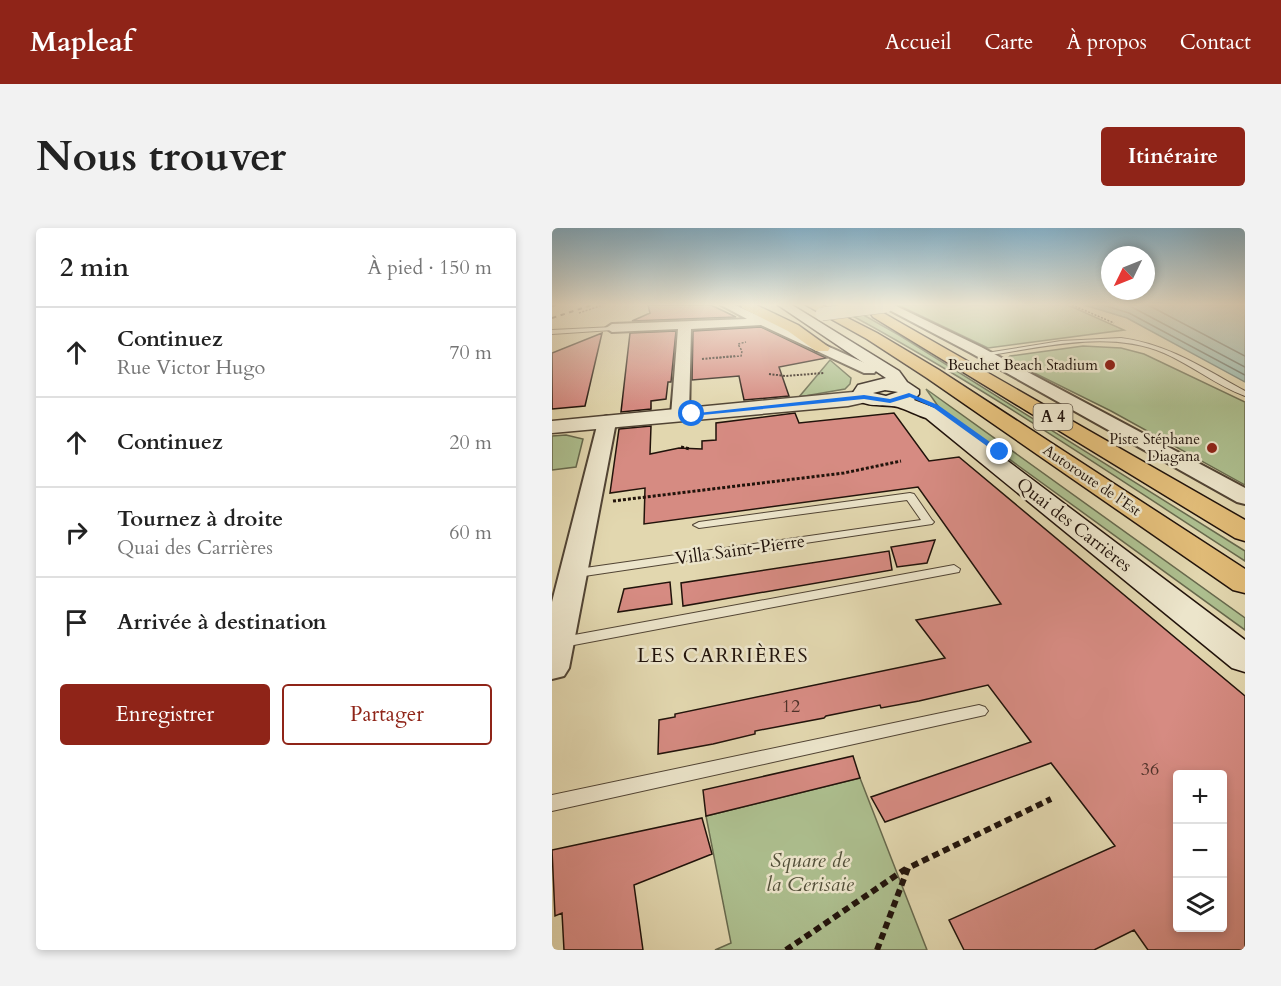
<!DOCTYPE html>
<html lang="fr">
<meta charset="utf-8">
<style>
:root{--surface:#fff;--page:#f2f2f2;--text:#222;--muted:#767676;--line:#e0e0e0;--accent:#8f2418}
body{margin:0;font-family:Cardo,serif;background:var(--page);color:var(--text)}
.controls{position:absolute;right:18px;bottom:18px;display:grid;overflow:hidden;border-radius:6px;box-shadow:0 3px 9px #0003}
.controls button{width:54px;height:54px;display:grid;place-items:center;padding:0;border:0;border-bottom:2px solid var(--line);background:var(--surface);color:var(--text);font:30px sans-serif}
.compass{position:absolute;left:549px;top:18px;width:54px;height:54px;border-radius:50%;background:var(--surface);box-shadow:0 3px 9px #0003;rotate:227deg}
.stop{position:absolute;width:18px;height:18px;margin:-14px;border:4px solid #1a73e8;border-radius:50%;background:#fff}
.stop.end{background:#1a73e8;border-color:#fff;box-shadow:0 2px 6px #0008}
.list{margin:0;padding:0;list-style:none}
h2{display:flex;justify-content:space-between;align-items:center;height:78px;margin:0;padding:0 24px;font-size:26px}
h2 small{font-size:20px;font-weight:400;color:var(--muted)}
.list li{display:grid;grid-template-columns:39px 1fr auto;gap:18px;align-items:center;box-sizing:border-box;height:90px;padding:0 24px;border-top:2px solid var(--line)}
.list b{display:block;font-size:22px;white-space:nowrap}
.list p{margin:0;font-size:20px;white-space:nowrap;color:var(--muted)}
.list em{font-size:20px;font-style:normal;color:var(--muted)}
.actions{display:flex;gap:12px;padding:18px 24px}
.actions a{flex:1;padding:14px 0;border:2px solid var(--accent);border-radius:6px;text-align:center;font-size:21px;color:var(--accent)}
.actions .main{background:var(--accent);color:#fff}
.icon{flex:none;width:33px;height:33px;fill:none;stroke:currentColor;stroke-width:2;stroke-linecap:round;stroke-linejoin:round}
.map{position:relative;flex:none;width:693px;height:722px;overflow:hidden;border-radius:6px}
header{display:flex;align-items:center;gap:36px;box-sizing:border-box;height:84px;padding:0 30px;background:var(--accent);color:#fff}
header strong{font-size:28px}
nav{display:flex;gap:33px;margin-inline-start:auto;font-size:21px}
.intro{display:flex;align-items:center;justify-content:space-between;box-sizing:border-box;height:144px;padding:0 36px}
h1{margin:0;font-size:42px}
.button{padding:15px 27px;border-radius:6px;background:var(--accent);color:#fff;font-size:21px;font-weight:700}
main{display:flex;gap:36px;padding:0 36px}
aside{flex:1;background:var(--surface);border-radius:6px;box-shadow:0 3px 9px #0003}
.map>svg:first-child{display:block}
</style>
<header>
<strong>Mapleaf</strong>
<nav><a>Accueil</a><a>Carte</a><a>À propos</a><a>Contact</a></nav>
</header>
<div class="intro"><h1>Nous trouver</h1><a class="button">Itinéraire</a></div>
<main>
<aside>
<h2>2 min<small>À pied · 150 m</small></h2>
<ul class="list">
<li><svg class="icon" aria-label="ahead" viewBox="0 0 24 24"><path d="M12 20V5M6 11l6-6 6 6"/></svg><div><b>Continuez</b><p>Rue Victor Hugo</p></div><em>70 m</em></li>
<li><svg class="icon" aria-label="ahead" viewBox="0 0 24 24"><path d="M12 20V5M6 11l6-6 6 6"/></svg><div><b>Continuez</b></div><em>20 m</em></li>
<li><svg class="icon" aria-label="right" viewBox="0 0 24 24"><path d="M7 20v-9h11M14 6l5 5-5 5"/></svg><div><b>Tournez à droite</b><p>Quai des Carrières</p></div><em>60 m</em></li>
<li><svg class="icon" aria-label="arrive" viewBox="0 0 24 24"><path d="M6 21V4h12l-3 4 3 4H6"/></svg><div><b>Arrivée à destination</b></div></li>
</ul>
<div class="actions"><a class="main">Enregistrer</a><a>Partager</a></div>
</aside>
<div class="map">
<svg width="693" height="722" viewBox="0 0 693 722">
<rect width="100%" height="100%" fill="#e2d7af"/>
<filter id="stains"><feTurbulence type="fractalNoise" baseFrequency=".00333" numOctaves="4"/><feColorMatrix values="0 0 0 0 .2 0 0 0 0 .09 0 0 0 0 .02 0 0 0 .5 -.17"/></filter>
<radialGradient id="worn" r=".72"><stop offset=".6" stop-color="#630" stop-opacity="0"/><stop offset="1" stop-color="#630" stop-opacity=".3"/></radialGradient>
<path fill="#adbf8f" stroke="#67694d" stroke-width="1.5" d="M 346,77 L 516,77 L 572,102 L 436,120 Z
M 308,85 L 347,107 L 693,323 L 693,333 C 563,249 434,160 297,86 Z
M 531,118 L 569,120 L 592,126 L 693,174 L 693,257 L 559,183 L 454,131 L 458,128 Z
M 278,132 L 299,150 L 298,156 L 293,161 L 247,169 Z
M 374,161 L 693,390 L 693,402 L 388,181 Z
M 14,207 L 31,211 L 24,239 L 0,242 L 0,208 Z
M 308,550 L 375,722 L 163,722 L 179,715 L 154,588 Z"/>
<path fill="#95b9ad" stroke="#67776c" stroke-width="1.5" d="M 532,77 L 693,77 L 693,154 L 575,90 Z"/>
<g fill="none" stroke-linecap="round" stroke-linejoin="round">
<path stroke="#5b665c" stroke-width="1.5" d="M 551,77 L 577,85 L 693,147
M 576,77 L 693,139
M 596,77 L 693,128"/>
</g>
<path fill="#d68b82" stroke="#21130b" stroke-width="1.5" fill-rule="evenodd" d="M 96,77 L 159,77 L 184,89 L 80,93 L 98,85 Z
M 209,99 L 274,130 L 227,139 L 237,168 L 192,172 L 187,148 L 140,152 L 141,103 Z
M 124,103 L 119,154 L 116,154 L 114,171 L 99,173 L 99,181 L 69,184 L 78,105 Z
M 50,105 L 33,178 L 0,181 L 0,125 Z
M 243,185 L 247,195 L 342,185 L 377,233 L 407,229 L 693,468 L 693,722 L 596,722 L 582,702 L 542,722 L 412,722 L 397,692 L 563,618 L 499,535 L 333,594 L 319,569 L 479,514 L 436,457 L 367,473 L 329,480 L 328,477 L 274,488 L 272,490 L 203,503 L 203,506 L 161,516 L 106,526 L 107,492 L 123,489 L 123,486 L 393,430 L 364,392 L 449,376 L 366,259 L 92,296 L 93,260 L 58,265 L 67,201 L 99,198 L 98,226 L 127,220 L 150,221 L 150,213 L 164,212 L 164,195 ZM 626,546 L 670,546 L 670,699 L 626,699 Z
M 383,312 L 375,335 L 345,339 L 339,319 Z
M 337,323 L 340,342 L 131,378 L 129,355 Z
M 118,354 L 120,376 L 66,384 L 72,361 Z
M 301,528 L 308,550 L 154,588 L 151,562 Z
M 150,590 L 160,626 L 82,657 L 91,722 L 12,722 L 10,685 L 3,688 L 0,622 Z"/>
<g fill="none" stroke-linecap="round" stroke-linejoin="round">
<g stroke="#514434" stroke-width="2">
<path id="service" d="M 62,99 L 60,102 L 0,106 L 0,102 Z
M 569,110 C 616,116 653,141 693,163 L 693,168 C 665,158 640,137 612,125 C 556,101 489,120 431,128 L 428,126 L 509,113 Z
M 358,265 L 362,266 L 380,292 L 382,294 L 380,296 L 19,350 L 12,346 L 19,342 L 369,292 L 355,272 L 147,300 L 141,297 L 147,294 Z
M 402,337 L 408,341 L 407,344 L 6,420 L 0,417 L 1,412 L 6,410 Z
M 427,477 L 433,479 L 436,483 L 433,487 L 0,583 L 0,567 Z"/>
</g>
<g stroke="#514434" stroke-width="4">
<path id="minor" d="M 169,77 L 183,77 L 322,139 L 325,142 L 322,145 L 312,145 L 209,97 L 139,101 L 137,187 L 134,191 L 122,191 L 119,187 L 126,101 L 60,104 L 54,100 L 60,96 L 195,91 Z
M 328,77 L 342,77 L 429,119 L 693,260 L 693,276 L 685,274 L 419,125 Z
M 55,188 L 61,190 L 64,194 L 17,440 L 12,448 L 0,451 L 0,374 L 46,194 L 49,190 Z"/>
</g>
<g stroke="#514434" stroke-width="3">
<path id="tertiary" d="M 312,163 L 319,165 L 322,169 L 319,173 L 296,178 L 0,205 L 0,193 Z"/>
</g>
<g stroke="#21130b" stroke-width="3">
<path id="secondary" d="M 226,77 L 240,77 L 347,143 L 355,154 L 367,162 L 367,166 L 362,172 L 388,182 L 693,412 L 693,444 L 680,440 L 374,190 C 365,187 355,182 346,179 C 330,175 312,182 300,166 L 306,157 L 334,150 ZM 333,162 L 346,164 L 334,168 L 321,165 Z"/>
</g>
<g stroke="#21130b" stroke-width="3">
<path id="motorway" d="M 189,77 L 204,77 L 246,97 L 278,120 L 276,123 L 264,123 L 236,103 L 190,80 Z
M 254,77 L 270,77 L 325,105 L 387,142 L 693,341 L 693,365 L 681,362 L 375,150 L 315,111 Z
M 326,82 L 693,292 L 693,313 L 683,310 L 321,89 L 319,86 L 321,83 Z"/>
</g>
<path stroke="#21130b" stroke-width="1.5" stroke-dasharray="2 1.5" stroke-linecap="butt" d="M 520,77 L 562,95
M 27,85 L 51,77
M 164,130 L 189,128 L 190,123 L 186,116 L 194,114"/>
<path stroke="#21130b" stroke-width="2" stroke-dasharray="2 1.5" stroke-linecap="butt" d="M 150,131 L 183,128
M 217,146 L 233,148 L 272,145"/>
<path stroke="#21130b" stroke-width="3" stroke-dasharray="3 2" stroke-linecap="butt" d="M 129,219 L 138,221
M 61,273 L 292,245 L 349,233"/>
<path stroke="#21130b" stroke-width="6" stroke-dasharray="7 4.5" stroke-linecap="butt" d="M 234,722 L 355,640
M 325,722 L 356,640 L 499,571"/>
<use href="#service" fill="#ece5cb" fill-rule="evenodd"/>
<use href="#minor" fill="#ece5cb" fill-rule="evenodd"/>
<use href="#tertiary" fill="#ece5cb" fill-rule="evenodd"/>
<use href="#secondary" fill="#ece5cb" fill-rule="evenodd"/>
<use href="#motorway" fill="#e1bc78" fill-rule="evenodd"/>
<path stroke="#21130b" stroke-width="2" stroke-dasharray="4.5 4.5" stroke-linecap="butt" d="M 0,78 L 5,77
M 0,90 L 40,77"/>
<g stroke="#514434" stroke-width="14" stroke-linecap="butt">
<path id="minor-bridge" d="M 270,86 L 334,78"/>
</g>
<use href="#minor-bridge" stroke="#ece5cb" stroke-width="13"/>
</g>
<linearGradient id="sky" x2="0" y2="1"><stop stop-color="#87b6d0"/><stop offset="0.43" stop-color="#f2eddb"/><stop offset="1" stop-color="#f2eddb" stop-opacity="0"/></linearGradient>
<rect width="693" height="178" fill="url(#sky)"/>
<path fill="#1a73e8" d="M 357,165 L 386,177 L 452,224 L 446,226 L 382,180 L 358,169 L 338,175 L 312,171 L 140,188 L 137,186 L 312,167 L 338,171 Z"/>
<g fill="#8f2418" stroke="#ece5cb" stroke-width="2">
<circle cx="558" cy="137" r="6"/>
<circle cx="660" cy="220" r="6"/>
</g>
<g text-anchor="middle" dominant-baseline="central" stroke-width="5" stroke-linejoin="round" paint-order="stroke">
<g font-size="15" fill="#21130b" stroke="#ece5cb" text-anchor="end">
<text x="546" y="137">Beuchet Beach Stadium</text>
<text x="648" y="211">Piste Stéphane<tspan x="648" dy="17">Diagana</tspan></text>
</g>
<g font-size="15" fill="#21130b" stroke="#ece5cb">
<text transform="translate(540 252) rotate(34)">Autoroute de l’Est</text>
</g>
<rect fill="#ece5cb" stroke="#5e5245" stroke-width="1.5" x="481.5" y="176" width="39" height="26" rx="4.5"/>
<g font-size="16" font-weight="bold" fill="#21130b">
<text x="501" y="189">A 4</text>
</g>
<g font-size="18" fill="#21130b" stroke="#ece5cb">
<text transform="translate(522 297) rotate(38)">Quai des Carrières</text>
<text transform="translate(188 322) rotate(-8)">Villa Saint-Pierre</text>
</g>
<g font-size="18" fill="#4e3129">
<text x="239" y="478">12</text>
<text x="598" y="541">36</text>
</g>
<g font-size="20" letter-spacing="1.5" fill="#21130b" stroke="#ece5cb">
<text x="171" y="427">LES CARRIÈRES</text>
</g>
<g font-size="21" font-style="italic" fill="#524f39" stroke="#ece5cb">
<text x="258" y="632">Square de<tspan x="258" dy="24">la Cerisaie</tspan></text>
</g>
</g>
<rect width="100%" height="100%" filter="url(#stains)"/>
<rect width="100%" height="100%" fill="url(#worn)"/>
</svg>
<div class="controls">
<button>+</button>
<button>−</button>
<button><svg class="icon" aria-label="layers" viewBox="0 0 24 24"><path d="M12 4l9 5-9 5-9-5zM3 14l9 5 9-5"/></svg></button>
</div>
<svg class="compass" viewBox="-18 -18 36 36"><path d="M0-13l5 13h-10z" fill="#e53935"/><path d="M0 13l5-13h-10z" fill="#767676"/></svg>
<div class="stop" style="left:140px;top:186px"></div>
<div class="stop end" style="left:448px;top:224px"></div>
</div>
</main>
